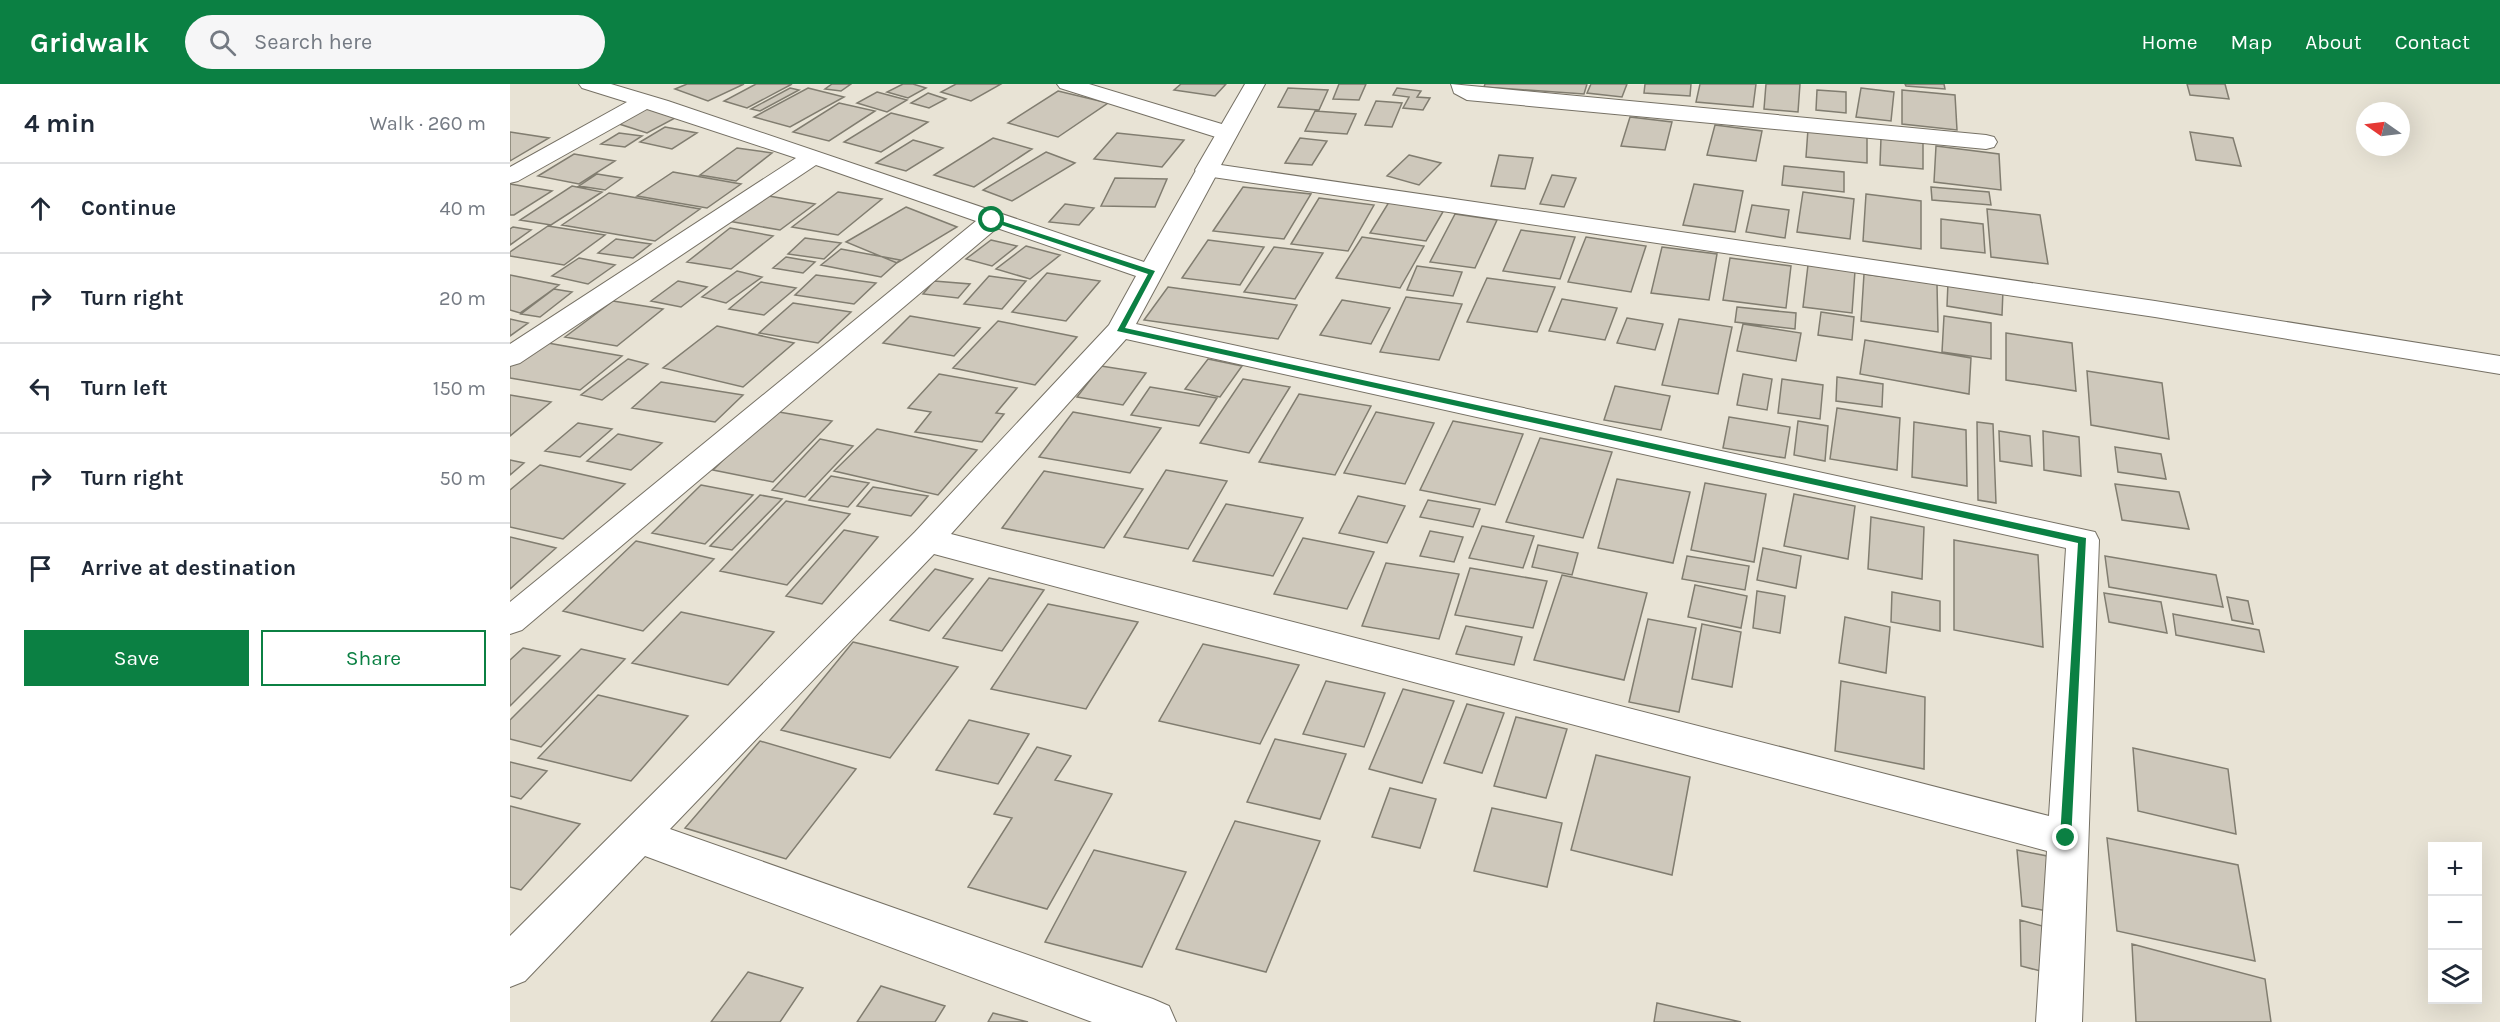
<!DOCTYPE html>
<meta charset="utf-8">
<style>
:root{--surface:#fff;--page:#f6f6f7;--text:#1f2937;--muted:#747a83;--line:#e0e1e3;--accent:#0b8043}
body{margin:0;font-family:Karla,sans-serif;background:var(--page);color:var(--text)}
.controls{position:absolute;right:18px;bottom:18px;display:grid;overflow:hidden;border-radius:0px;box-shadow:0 6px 24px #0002}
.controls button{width:54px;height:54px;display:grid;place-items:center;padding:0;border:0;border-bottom:2px solid var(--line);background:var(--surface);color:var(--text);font:30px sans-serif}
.compass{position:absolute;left:1846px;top:18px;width:54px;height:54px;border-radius:50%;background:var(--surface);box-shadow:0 6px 24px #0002;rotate:284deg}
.stop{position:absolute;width:18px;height:18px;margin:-14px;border:4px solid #0b8043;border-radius:50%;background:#fff}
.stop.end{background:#0b8043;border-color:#fff;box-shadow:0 2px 6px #0008}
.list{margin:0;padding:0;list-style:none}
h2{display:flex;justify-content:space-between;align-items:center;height:78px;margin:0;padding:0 24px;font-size:26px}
h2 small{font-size:20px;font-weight:400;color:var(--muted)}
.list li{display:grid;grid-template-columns:39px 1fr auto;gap:18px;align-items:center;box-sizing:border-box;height:90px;padding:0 24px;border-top:2px solid var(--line)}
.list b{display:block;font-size:22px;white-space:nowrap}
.list em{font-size:20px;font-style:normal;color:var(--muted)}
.actions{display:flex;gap:12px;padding:18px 24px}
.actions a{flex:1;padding:14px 0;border:2px solid var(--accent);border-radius:0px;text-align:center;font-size:21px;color:var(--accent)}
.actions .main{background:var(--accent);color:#fff}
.icon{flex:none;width:33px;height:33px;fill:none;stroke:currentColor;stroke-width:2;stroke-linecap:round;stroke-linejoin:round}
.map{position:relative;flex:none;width:1990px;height:938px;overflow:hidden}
header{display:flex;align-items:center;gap:36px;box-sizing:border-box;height:84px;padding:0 30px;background:var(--accent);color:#fff}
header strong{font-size:28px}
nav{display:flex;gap:33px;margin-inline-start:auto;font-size:21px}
.search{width:420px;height:54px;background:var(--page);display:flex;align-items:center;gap:15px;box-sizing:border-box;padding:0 21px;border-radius:33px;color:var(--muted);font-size:22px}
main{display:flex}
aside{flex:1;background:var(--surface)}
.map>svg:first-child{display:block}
</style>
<header>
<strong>Gridwalk</strong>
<div class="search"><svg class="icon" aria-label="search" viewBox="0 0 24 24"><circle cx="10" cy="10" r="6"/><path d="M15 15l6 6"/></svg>Search here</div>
<nav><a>Home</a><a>Map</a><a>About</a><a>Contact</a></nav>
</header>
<main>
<aside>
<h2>4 min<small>Walk · 260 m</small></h2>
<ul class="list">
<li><svg class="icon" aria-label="ahead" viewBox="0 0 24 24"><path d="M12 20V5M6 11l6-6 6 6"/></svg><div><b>Continue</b></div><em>40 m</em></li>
<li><svg class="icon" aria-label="right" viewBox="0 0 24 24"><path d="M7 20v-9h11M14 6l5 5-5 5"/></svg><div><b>Turn right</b></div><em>20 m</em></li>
<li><svg class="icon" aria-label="left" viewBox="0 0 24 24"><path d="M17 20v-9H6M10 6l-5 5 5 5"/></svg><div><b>Turn left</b></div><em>150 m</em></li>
<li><svg class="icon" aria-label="right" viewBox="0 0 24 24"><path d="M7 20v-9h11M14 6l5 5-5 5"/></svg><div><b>Turn right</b></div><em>50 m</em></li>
<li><svg class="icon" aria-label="arrive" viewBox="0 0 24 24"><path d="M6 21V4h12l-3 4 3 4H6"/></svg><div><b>Arrive at destination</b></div></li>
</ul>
<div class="actions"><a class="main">Save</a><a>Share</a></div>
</aside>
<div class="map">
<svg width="1990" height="938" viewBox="0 0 1990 938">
<rect width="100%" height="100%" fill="#e8e3d5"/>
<path fill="#cec8bb" stroke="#817d70" stroke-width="1.5" d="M 177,0 L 234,0 L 198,17 L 165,5 Z
M 246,0 L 282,0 L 237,24 L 214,17 Z
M 322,0 L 341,0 L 331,7 L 315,5 Z
M 393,0 L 403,0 L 416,4 L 398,14 L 377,8 Z
M 446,0 L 491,0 L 461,17 L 431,8 Z
M 671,0 L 716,0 L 705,12 L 664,6 Z
M 829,0 L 856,0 L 849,16 L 823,15 Z
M 975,0 L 1077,0 L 1074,10 L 974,3 Z
M 1081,0 L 1117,0 L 1112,13 L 1077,9 Z
M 1135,0 L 1181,0 L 1180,12 L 1134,9 Z
M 1190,0 L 1246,0 L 1243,23 L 1186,18 Z
M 1256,0 L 1290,0 L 1288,28 L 1254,25 Z
M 1395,0 L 1434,0 L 1435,5 L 1396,2 Z
M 1677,0 L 1715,0 L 1719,15 L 1680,11 Z
M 280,4 L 289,6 L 250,27 L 241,25 Z
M 298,4 L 334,13 L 280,43 L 244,33 Z
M 778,4 L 818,6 L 809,26 L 768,23 Z
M 887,4 L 911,7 L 907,13 L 920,14 L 913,26 L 893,24 L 899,13 L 883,11 Z
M 1351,4 L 1384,8 L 1381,37 L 1346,33 Z
M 1307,6 L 1336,8 L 1336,29 L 1306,26 Z
M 1392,6 L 1445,11 L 1447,46 L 1392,40 Z
M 548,7 L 598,19 L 548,53 L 498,39 Z
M 367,8 L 397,16 L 377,28 L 347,19 Z
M 418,9 L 436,15 L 419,24 L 401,19 Z
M 866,17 L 892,19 L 882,43 L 855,41 Z
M 329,19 L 365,27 L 319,57 L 283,48 Z
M 137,24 L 167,33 L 137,49 L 106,39 Z
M 805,27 L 846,30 L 837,50 L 795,47 Z
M 381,29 L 418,38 L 371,68 L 334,58 Z
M 1120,33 L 1162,38 L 1155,66 L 1111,62 Z
M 1205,41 L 1252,47 L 1246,77 L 1197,71 Z
M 155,43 L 187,49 L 162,65 L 130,58 Z
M 1298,45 L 1357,51 L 1357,79 L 1296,73 Z
M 0,48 L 39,54 L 0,77 Z
M 1680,48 L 1723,54 L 1731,82 L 1686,76 Z
M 109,49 L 132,52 L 115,63 L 91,60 Z
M 607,49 L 674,56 L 652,83 L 584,75 Z
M 483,54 L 522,65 L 464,103 L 424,91 Z
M 790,54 L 817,57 L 802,81 L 775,79 Z
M 1371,54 L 1413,59 L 1413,85 L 1370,81 Z
M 403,56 L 433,64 L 396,87 L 366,79 Z
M 1426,62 L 1489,70 L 1491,106 L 1424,98 Z
M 227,64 L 262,69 L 226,97 L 190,91 Z
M 536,68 L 565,79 L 502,117 L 473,106 Z
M 64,70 L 105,77 L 69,100 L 28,92 Z
M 899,71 L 931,79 L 909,101 L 877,92 Z
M 989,71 L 1023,74 L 1015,105 L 981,102 Z
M 1274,82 L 1334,88 L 1334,108 L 1272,101 Z
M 163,88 L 231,100 L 197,124 L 127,112 Z
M 87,90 L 112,94 L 95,106 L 69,102 Z
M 1042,91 L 1066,94 L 1054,123 L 1030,120 Z
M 605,94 L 657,95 L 645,123 L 591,122 Z
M 0,100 L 42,107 L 4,131 L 0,131 Z
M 1184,100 L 1233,107 L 1225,148 L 1173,141 Z
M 62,102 L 92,108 L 41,141 L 10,136 Z
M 733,103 L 801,110 L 774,155 L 703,147 Z
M 1421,103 L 1479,108 L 1481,121 L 1422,116 Z
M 328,108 L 372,115 L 328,151 L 282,143 Z
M 1293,108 L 1344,115 L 1340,155 L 1287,148 Z
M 99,109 L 190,125 L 145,157 L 52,141 Z
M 1356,110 L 1411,117 L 1411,165 L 1353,157 Z
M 253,111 L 305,120 L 270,146 L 218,137 Z
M 809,114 L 864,121 L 838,167 L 781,160 Z
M 879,118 L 934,126 L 916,157 L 860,149 Z
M 555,120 L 584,124 L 569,141 L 539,138 Z
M 1242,121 L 1279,126 L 1275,154 L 1236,148 Z
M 396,123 L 447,143 L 387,179 L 336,158 Z
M 1477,125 L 1530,131 L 1538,180 L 1481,173 Z
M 945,130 L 987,136 L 965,184 L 920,178 Z
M 1431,135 L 1473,140 L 1475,169 L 1431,164 Z
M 38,142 L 95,151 L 54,181 L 0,172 L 0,168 Z
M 3,143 L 21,146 L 0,161 L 0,145 Z
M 220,144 L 263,152 L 221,185 L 177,178 Z
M 1011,146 L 1065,153 L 1050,195 L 993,187 Z
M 852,153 L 914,162 L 890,204 L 826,194 Z
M 1076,153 L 1136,162 L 1121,208 L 1058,198 Z
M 295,154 L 331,159 L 314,175 L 278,170 Z
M 106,155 L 141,160 L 123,174 L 88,169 Z
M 481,156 L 507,162 L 482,182 L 456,175 Z
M 698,156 L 754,163 L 730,201 L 672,194 Z
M 516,162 L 550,171 L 520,195 L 486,185 Z
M 764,163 L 813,169 L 785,215 L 734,208 Z
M 1152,163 L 1207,170 L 1199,216 L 1141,209 Z
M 331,165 L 390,176 L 371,193 L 311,181 Z
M 276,173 L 305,178 L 293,189 L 263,184 Z
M 69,174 L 105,181 L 78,200 L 42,192 Z
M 1220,174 L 1281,182 L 1276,224 L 1213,216 Z
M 1298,181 L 1345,187 L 1342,229 L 1293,223 Z
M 907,182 L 952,188 L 943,212 L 897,206 Z
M 227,187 L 252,193 L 216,219 L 192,213 Z
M 537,189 L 590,197 L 556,237 L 502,228 Z
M 1354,190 L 1427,200 L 1428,248 L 1351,237 Z
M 0,191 L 49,201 L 10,229 L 0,226 Z
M 306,191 L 366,199 L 344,220 L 285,211 Z
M 479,192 L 516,197 L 492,225 L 454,220 Z
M 977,194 L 1045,203 L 1027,248 L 957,238 Z
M 168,197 L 197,203 L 171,223 L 141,217 Z
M 424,197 L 460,200 L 448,214 L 413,210 Z
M 251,198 L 286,204 L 254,231 L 219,225 Z
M 1438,198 L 1493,206 L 1492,231 L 1437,222 Z
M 658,203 L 787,221 L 768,255 L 634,236 Z
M 44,205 L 62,208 L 30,233 L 11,230 Z
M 896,213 L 952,220 L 929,276 L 870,268 Z
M 1052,215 L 1107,224 L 1095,256 L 1039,247 Z
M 832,216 L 880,224 L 861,260 L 810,251 Z
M 103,217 L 153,225 L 107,262 L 55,253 Z
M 283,219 L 341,228 L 308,259 L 249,249 Z
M 1227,223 L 1286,229 L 1285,245 L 1225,238 Z
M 1311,228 L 1344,233 L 1342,256 L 1308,251 Z
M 400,232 L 470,244 L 444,272 L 373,259 Z
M 1434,232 L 1481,239 L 1481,275 L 1432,268 Z
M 1117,234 L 1153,240 L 1145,266 L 1107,259 Z
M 0,235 L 18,239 L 0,252 Z
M 1169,235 L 1222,243 L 1208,310 L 1152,301 Z
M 488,237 L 567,253 L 525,301 L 443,284 Z
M 1233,240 L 1291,249 L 1286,277 L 1227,267 Z
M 207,242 L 284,259 L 233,303 L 153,284 Z
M 1496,249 L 1562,259 L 1566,307 L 1496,296 Z
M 1355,256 L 1461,274 L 1459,310 L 1350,290 Z
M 32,258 L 112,272 L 70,306 L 0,294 L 0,282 Z
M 118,275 L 138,280 L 92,316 L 71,311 Z
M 698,275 L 732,282 L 710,313 L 675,305 Z
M 591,282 L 636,289 L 613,321 L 567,313 Z
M 1577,287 L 1652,299 L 1659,355 L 1581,341 Z
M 429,290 L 507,304 L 486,329 L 494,330 L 472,358 L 405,348 L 421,328 L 398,324 Z
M 1233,290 L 1262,295 L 1257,326 L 1227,321 Z
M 1327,293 L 1373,300 L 1372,323 L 1326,317 Z
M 733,295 L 780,303 L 739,369 L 690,359 Z
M 1272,295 L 1313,301 L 1310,335 L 1268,329 Z
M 151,298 L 233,311 L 205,338 L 122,324 Z
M 1105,302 L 1160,312 L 1151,346 L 1094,336 Z
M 640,303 L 707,314 L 689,342 L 621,331 Z
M 789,310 L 861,322 L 825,391 L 749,378 Z
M 0,311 L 41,318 L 0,352 Z
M 1327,324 L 1390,334 L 1387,386 L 1320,375 Z
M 263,327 L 322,337 L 263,398 L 203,386 Z
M 563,328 L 651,344 L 620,389 L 529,373 Z
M 866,328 L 924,339 L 895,400 L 834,389 Z
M 1219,333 L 1280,343 L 1275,374 L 1213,364 Z
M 943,337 L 1013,350 L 985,421 L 910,406 Z
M 1288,337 L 1318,342 L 1315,377 L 1284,371 Z
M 1404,338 L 1456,346 L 1457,402 L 1402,393 Z
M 1467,338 L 1483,340 L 1486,419 L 1468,416 Z
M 68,339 L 102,345 L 70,373 L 35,367 Z
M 367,345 L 467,366 L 428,411 L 324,387 Z
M 1489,347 L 1520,352 L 1522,382 L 1490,377 Z
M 1533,347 L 1569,353 L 1571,392 L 1534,386 Z
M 108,350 L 152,359 L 121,386 L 77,377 Z
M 1030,354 L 1102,368 L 1073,454 L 996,438 Z
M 310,355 L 343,362 L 295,413 L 262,406 Z
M 1605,363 L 1651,370 L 1656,395 L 1608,388 Z
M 0,376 L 14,379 L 0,391 Z
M 30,381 L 115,400 L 53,455 L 0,443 L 0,406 Z
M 656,386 L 717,397 L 678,465 L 614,453 Z
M 534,387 L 633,405 L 594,464 L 492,444 Z
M 321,392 L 359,399 L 338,423 L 299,416 Z
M 1107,395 L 1180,408 L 1163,479 L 1088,464 Z
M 1195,399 L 1256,410 L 1244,478 L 1181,466 Z
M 1605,400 L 1669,408 L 1679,445 L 1612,436 Z
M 191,401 L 243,411 L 195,460 L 142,449 Z
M 363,403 L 418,412 L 401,432 L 347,422 Z
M 1284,410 L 1345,422 L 1338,475 L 1274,462 Z
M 250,411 L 272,415 L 222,466 L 200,462 Z
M 848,412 L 895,422 L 877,459 L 829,449 Z
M 918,416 L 970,425 L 963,443 L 910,433 Z
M 276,417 L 340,430 L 277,501 L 210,487 Z
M 716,420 L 793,434 L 763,492 L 683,477 Z
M 1361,433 L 1414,443 L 1412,495 L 1358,485 Z
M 972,442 L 1024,452 L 1013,484 L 959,474 Z
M 334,446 L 368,453 L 312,520 L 276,512 Z
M 920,447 L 953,453 L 944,478 L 910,472 Z
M 0,453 L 46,464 L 0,505 Z
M 793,454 L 864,468 L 837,525 L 764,510 Z
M 1444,456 L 1528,471 L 1533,563 L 1444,546 Z
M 126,457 L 204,475 L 133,547 L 53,527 Z
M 1028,461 L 1068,469 L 1062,491 L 1022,483 Z
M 1253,464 L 1291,472 L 1286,504 L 1247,496 Z
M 1177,472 L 1239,482 L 1235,506 L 1172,495 Z
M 1595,472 L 1706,491 L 1713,523 L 1599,503 Z
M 876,479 L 949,490 L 929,555 L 852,542 Z
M 960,484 L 1037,497 L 1023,544 L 945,531 Z
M 425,485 L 463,495 L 419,547 L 380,536 Z
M 1052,491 L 1137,509 L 1114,596 L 1024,576 Z
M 479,494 L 534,506 L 492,567 L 433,554 Z
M 1185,501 L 1237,512 L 1231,544 L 1178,533 Z
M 1247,507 L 1275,512 L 1270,549 L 1243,544 Z
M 1382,508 L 1430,517 L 1430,547 L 1381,538 Z
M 1594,509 L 1651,518 L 1657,549 L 1599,538 Z
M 1717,513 L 1738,517 L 1743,540 L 1722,536 Z
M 538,520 L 628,538 L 576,625 L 481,605 Z
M 171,528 L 264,548 L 218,601 L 122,579 Z
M 1663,530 L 1749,546 L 1754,568 L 1666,551 Z
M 1335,533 L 1380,543 L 1376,589 L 1329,579 Z
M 1138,535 L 1186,544 L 1169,628 L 1119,618 Z
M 1192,540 L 1231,548 L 1222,603 L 1182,595 Z
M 956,542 L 1012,553 L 1004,581 L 946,570 Z
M 343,558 L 448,583 L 380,674 L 271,646 Z
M 693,560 L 789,581 L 750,660 L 649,637 Z
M 13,564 L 50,572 L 0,622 L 0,576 Z
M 71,565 L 115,575 L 31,663 L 0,655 L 0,636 Z
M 816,597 L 875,609 L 854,663 L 793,650 Z
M 1331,597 L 1415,613 L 1414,685 L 1325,667 Z
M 893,605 L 944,617 L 912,699 L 859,685 Z
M 88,611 L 178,632 L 121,697 L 28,674 Z
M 957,620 L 994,629 L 972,689 L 934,679 Z
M 1006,633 L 1057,645 L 1036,714 L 984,702 Z
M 459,636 L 519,650 L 488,700 L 426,686 Z
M 765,655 L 836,670 L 810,735 L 737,718 Z
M 250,657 L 346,685 L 276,775 L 175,744 Z
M 527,663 L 561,672 L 545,696 L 602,710 L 537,825 L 458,803 L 502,734 L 484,730 Z
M 1623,664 L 1718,685 L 1726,750 L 1628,727 Z
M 1086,671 L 1180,693 L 1162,791 L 1061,766 Z
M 0,678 L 37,687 L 11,715 L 0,712 Z
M 880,704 L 926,715 L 910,764 L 862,753 Z
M 0,722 L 70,740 L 11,806 L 0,803 Z
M 982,724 L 1052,739 L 1037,803 L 964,787 Z
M 725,737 L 810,757 L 756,888 L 666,865 Z
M 1597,754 L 1728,781 L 1745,877 L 1607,847 Z
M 584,766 L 676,788 L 632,883 L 535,858 Z
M 1507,766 L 1537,772 L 1542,828 L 1512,822 Z
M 1510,836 L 1540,844 L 1542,890 L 1511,882 Z
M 1622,860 L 1755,895 L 1761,938 L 1626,938 Z
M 238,888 L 293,904 L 270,938 L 201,938 Z
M 371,902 L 435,922 L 425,938 L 347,938 Z
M 1147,919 L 1231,938 L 1144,938 Z
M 483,929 L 518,938 L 478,938 Z"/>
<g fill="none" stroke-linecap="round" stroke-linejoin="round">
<g stroke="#767165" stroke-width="2">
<path id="minor" d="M 69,0 L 101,0 L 158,17 L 634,178 L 689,81 L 705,81 L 709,86 L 626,240 L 1585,448 L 1589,456 L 1572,938 L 1526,938 L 1537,767 L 424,470 L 160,745 L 643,915 L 659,922 L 666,938 L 582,938 L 135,772 L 15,897 L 0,903 L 0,852 L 405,448 L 599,241 L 626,192 L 487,144 L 12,546 L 0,550 L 0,518 L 466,137 L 306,81 L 10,279 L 0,282 L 0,260 L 286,74 L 137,25 L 8,97 L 0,99 L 0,83 L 117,18 L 72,4 ZM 616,255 L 1556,464 L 1539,732 L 441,450 Z
M 547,0 L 579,0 L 725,44 L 728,49 L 725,54 L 709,54 L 550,4 Z
M 941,0 L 1476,51 L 1484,53 L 1487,58 L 1484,63 L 1476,65 L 957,16 L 944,9 Z"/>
</g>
<g stroke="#767165" stroke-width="2">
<path id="tertiary" d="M 735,0 L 755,0 L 711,81 L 1645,217 L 1990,272 L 1990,290 L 1645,233 L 689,91 L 685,86 Z"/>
</g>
<use href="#minor" fill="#fff" fill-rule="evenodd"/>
<use href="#tertiary" fill="#fff" fill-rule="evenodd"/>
</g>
<path fill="#0b8043" d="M 482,134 L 645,187 L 615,244 L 1576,454 L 1561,758 L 1552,758 L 1550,754 L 1568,459 L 607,247 L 638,190 L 480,137 Z"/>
</svg>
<div class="controls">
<button>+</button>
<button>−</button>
<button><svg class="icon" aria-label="layers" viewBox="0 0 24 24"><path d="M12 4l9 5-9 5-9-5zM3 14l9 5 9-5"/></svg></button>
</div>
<svg class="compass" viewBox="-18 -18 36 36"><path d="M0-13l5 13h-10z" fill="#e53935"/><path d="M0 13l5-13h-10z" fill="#747a83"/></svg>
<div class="stop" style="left:482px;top:136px"></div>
<div class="stop end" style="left:1556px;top:754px"></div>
</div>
</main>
